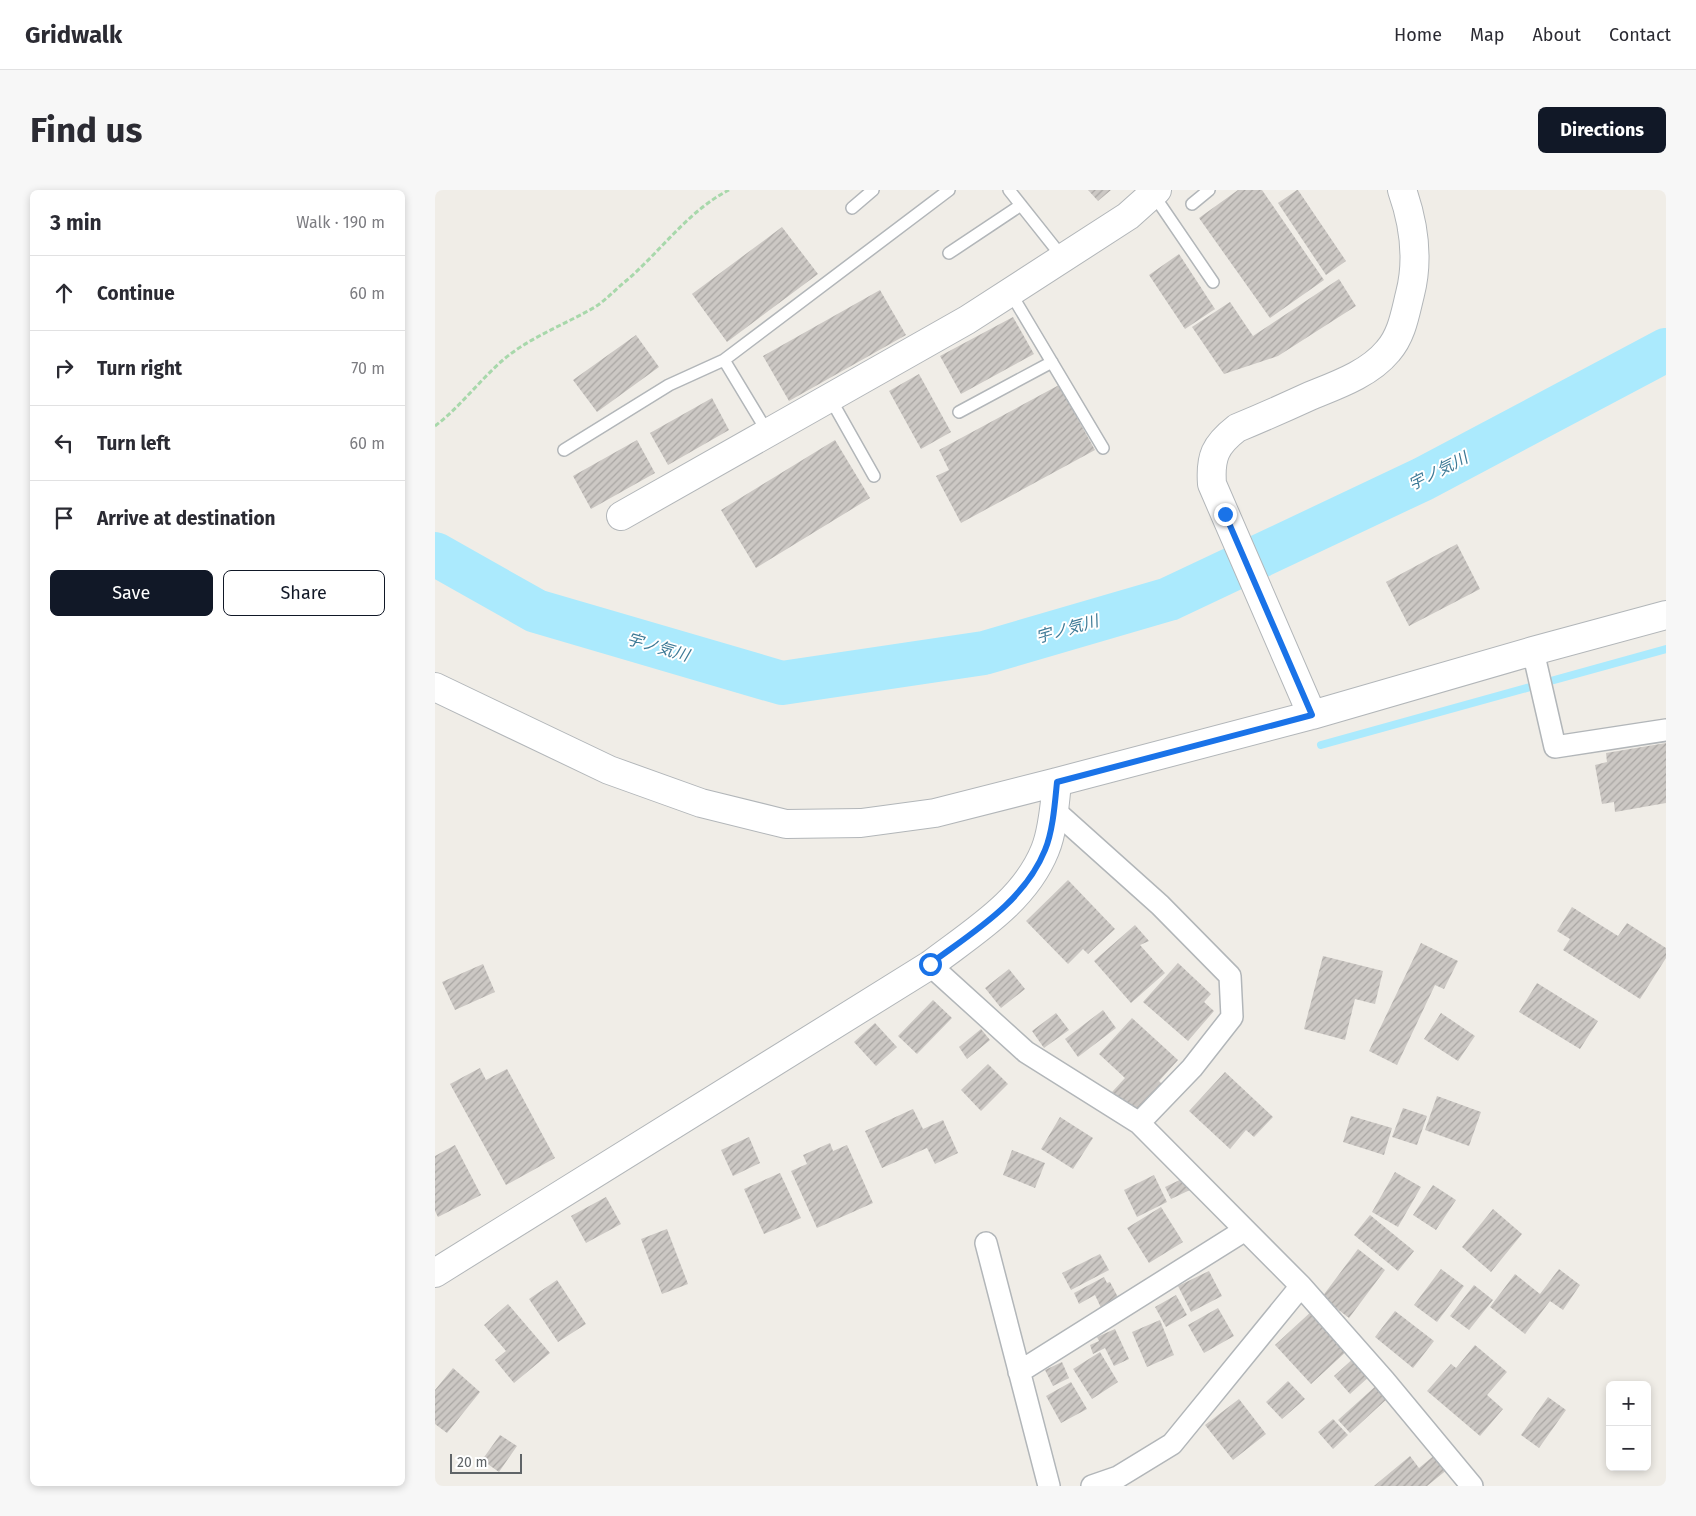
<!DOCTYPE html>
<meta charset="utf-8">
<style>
:root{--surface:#fff;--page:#f7f7f7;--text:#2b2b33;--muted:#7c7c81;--line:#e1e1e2;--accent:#111827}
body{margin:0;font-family:"Fira Sans","Noto Sans JP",sans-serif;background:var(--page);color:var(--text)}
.controls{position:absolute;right:15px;bottom:15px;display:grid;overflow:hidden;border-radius:8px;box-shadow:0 2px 8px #0003}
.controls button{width:45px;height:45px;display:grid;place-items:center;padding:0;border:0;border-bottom:1px solid var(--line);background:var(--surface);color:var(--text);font:25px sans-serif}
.scale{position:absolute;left:15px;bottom:12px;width:72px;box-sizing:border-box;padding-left:5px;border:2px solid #5f6467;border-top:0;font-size:14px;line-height:18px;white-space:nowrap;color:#5f6467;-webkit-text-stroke:4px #fff;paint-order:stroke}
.stop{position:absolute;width:15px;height:15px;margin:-11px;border:4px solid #1a73e8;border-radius:50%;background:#fff}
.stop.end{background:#1a73e8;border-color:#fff;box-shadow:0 1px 5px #0008}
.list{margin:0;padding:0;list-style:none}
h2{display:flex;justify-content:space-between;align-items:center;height:65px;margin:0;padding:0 20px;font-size:21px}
h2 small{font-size:16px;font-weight:400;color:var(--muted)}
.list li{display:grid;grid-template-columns:32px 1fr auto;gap:15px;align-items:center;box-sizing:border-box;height:75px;padding:0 20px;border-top:1px solid var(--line)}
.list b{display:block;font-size:19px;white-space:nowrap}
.list em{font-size:16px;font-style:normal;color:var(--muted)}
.actions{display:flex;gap:10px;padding:15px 20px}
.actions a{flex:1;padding:11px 0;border:1px solid var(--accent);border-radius:8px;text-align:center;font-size:18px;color:var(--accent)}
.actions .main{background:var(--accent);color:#fff}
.icon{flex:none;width:28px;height:28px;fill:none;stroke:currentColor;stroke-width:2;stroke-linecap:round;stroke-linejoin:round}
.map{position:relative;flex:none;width:1231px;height:1296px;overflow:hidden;border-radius:8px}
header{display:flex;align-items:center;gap:30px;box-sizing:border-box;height:70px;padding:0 25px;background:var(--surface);border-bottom:1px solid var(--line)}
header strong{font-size:24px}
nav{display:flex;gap:28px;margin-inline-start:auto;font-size:18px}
.intro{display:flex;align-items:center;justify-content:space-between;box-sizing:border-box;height:120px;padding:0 30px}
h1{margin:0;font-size:35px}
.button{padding:12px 22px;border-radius:8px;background:var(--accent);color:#fff;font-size:18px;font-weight:700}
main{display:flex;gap:30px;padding:0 30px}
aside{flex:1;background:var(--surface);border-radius:8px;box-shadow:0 2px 8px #0003}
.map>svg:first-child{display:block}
</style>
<header>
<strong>Gridwalk</strong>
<nav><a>Home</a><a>Map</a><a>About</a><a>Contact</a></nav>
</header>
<div class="intro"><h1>Find us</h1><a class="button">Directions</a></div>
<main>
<aside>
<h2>3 min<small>Walk · 190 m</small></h2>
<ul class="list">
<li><svg class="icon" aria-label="ahead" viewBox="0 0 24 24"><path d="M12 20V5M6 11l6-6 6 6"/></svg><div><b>Continue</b></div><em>60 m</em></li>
<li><svg class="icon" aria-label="right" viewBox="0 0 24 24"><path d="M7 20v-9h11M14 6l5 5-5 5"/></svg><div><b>Turn right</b></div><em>70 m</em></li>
<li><svg class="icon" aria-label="left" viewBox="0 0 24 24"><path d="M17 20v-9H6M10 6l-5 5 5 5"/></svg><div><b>Turn left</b></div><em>60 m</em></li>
<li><svg class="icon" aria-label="arrive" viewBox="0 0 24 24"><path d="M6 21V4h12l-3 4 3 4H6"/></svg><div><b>Arrive at destination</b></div></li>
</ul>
<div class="actions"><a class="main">Save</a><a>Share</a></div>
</aside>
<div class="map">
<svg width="1231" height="1296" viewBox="0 0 1231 1296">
<defs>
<pattern id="building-hatch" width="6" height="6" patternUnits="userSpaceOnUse" patternTransform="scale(1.25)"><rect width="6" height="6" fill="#ccc8c4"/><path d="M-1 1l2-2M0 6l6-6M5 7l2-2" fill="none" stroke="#a9a6a3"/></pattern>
</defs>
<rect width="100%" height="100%" fill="#f0ede7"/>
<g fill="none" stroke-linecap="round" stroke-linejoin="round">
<path stroke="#abeafd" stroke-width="8" d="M 1112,492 L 1231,459
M 886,555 L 1099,496"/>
<path stroke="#abeafd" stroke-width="44" d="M 0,364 L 101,421 L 347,493 L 549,463 L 734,409 L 988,289 L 1231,160"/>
</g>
<path fill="url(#building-hatch)" d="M 653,0 L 676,0 L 663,11 Z
M 803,0 L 827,0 L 889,90 L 835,128 L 764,28 Z
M 862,0 L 863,0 L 911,71 L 891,85 L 843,13 Z
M 347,37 L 383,84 L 292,152 L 257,104 Z
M 744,64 L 780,119 L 750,139 L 714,85 Z
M 904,89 L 921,116 L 843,166 L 789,184 L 757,137 L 795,112 L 818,146 Z
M 445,100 L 471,145 L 354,211 L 328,166 Z
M 578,127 L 599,164 L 526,204 L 505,166 Z
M 201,145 L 224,177 L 162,222 L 138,190 Z
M 484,184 L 516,242 L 486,259 L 454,201 Z
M 624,195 L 660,260 L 526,333 L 501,286 L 514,280 L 504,260 Z
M 277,208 L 294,240 L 233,275 L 215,243 Z
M 202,250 L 220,283 L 156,319 L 138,286 Z
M 400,250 L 435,308 L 321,378 L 286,320 Z
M 1022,354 L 1045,399 L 974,436 L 951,392 Z
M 1231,553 L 1231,613 L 1180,622 L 1179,612 L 1167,614 L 1160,575 L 1172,572 L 1171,563 Z
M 633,690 L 680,739 L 653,764 L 648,759 L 633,774 L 591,731 Z
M 1137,717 L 1183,746 L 1192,733 L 1231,758 L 1231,768 L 1205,809 L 1128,760 L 1135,749 L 1122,741 Z
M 700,735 L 714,751 L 705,755 L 730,783 L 696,813 L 659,771 Z
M 986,753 L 1023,771 L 1009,799 L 1000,795 L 962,875 L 934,861 Z
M 888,766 L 948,781 L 940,814 L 920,809 L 910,850 L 869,839 Z
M 743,773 L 776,804 L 769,812 L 779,821 L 753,851 L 708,812 Z
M 48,774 L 60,802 L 20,820 L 7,792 Z
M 574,779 L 590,799 L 566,818 L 550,798 Z
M 1102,793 L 1163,831 L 1145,859 L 1084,822 Z
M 498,810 L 517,828 L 482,864 L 463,846 Z
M 668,820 L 681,838 L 643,867 L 630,849 Z
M 621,823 L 634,840 L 609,858 L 597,841 Z
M 1006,823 L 1040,846 L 1023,871 L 989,849 Z
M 697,828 L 743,870 L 724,891 L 728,895 L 701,924 L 677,902 L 690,888 L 664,864 Z
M 440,833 L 462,857 L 441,876 L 419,852 Z
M 546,839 L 555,850 L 532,869 L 524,857 Z
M 553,874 L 573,894 L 546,921 L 526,900 Z
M 45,878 L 51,890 L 72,879 L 120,968 L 71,995 L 15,894 Z
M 790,882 L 838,927 L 819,947 L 811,940 L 795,959 L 754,921 Z
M 1002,906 L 1046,922 L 1034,956 L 990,940 Z
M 968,918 L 992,926 L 982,955 L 957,947 Z
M 478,919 L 488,939 L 508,930 L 523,963 L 500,974 L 492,958 L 447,978 L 430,941 Z
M 916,926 L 957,938 L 949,965 L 908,952 Z
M 625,927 L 658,948 L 638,979 L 606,959 Z
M 314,947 L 325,973 L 298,986 L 286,960 Z
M 395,953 L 398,961 L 412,955 L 438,1013 L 382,1038 L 356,981 L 372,974 L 368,965 Z
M 20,955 L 46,1005 L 3,1027 L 0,1021 L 0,966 Z
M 577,960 L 610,973 L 600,998 L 568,985 Z
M 960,982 L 986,997 L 963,1037 L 937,1022 Z
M 345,983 L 366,1028 L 329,1044 L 309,999 Z
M 719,985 L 732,1012 L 702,1027 L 689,1000 Z
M 751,987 L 757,999 L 736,1009 L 730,997 Z
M 998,995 L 1021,1010 L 1001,1040 L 978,1025 Z
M 171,1007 L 186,1034 L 151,1053 L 136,1026 Z
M 726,1017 L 748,1052 L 714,1073 L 692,1038 Z
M 1058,1019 L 1087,1044 L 1056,1082 L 1027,1057 Z
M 935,1025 L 979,1061 L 963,1081 L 919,1045 Z
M 232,1039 L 253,1094 L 227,1104 L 206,1049 Z
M 923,1059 L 950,1080 L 914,1128 L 887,1107 Z
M 665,1064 L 674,1080 L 636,1100 L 627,1083 Z
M 1006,1079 L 1029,1096 L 1002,1132 L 979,1115 Z
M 1124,1079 L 1145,1095 L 1128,1120 L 1115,1111 L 1090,1144 L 1055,1117 L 1080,1084 L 1105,1104 Z
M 774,1081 L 787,1106 L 756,1122 L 743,1096 Z
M 669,1087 L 672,1093 L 675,1092 L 685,1111 L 667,1120 L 660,1105 L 644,1114 L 639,1103 Z
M 122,1090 L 151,1134 L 123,1152 L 94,1109 Z
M 1039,1095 L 1058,1110 L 1034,1140 L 1015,1126 Z
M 741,1105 L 752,1125 L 731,1137 L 720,1117 Z
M 73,1114 L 115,1163 L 79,1193 L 60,1170 L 71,1161 L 49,1135 Z
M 783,1118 L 799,1146 L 769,1163 L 753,1135 Z
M 879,1119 L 915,1158 L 876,1194 L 840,1155 Z
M 960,1121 L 999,1151 L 978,1178 L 940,1147 Z
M 725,1130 L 739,1165 L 712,1177 L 697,1142 Z
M 680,1139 L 694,1169 L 679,1176 L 670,1158 L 658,1164 L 655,1155 L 664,1151 L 662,1147 Z
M 1040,1155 L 1072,1182 L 1052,1205 L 1068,1219 L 1045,1246 L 992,1201 L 1016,1174 L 1021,1178 Z
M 665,1162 L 683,1192 L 657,1209 L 638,1179 Z
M 920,1167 L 936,1185 L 915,1204 L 899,1186 Z
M 627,1172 L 634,1188 L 618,1196 L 610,1180 Z
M 18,1178 L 45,1202 L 12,1243 L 0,1234 L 0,1200 Z
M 853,1191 L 870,1209 L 847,1229 L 831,1212 Z
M 636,1192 L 652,1219 L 626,1233 L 611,1206 Z
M 943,1194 L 954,1207 L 915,1243 L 903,1230 Z
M 1113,1207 L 1131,1220 L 1104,1258 L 1086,1245 Z
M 804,1209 L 831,1244 L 798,1270 L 770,1235 Z
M 898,1229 L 913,1245 L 898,1259 L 883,1242 Z
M 65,1245 L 82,1256 L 64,1282 L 47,1270 Z
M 1001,1264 L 1013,1279 L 992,1296 L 939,1296 L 975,1266 L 984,1278 Z"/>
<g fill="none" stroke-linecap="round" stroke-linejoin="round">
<g stroke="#b2b6b9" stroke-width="14">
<path id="service" d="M 574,0 L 628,68
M 718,4 L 778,92
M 757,14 L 774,0
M 417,18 L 438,0
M 514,63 L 586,15
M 575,102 L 668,258
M 395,208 L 439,286
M 524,222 L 617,172
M 333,243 L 289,170 L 514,0
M 129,260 L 234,195 L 289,170"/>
</g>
<g stroke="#b2b6b9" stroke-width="24">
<path id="minor" d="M 1098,461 L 1120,557 L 1231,540
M 619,620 L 725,715 L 795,786 L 797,827 L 757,878 L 704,933
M 495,775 L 591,862 L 704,933 L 866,1096 L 949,1190 L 1037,1296
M 551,1053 L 614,1296
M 584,1182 L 810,1040
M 657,1296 L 683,1287 L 737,1254 L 866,1096"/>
</g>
<g stroke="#b2b6b9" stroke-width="30">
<path id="tertiary" d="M 186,326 L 532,130 L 693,26 L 722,0
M 0,497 L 174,580 L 266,613 L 351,634 L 426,633 L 500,623 L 622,592 L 877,525 L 1098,461 L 1231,425
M 877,525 L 777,294 C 775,267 780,255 802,238 C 826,228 851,217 875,206 C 902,195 934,184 953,161 C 967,145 970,124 975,104 C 984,69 979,34 967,0
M 0,1083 L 495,775 C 538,742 589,712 610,660 C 618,641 620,612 622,592"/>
</g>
<path stroke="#a8d8ab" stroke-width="3" stroke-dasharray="5 2.5" stroke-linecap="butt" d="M 0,236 C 25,217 44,191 68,170 C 95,147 129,135 160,117 C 171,110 181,99 192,90 C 226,61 253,21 294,0"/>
<use href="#service" stroke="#fff" stroke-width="11"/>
<use href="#minor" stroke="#fff" stroke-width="21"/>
<use href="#tertiary" stroke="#fff" stroke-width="28"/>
</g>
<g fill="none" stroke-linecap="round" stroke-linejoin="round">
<path stroke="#1a73e8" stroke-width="6" d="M 495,774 C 538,742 589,712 610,660 C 618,641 620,612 622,592 L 877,525 L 790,324"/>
</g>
<g text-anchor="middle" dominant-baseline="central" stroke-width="4" stroke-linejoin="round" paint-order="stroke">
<g font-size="16" font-style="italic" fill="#3d7a96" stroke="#fff">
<text transform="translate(1003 281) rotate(-27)">宇ノ気川</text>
<text transform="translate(632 439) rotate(-16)">宇ノ気川</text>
<text transform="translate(223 457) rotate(16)">宇ノ気川</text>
</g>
</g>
</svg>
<div class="controls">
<button>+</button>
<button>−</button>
</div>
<div class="scale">20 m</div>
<div class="stop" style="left:495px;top:774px"></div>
<div class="stop end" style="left:790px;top:324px"></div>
</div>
</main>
